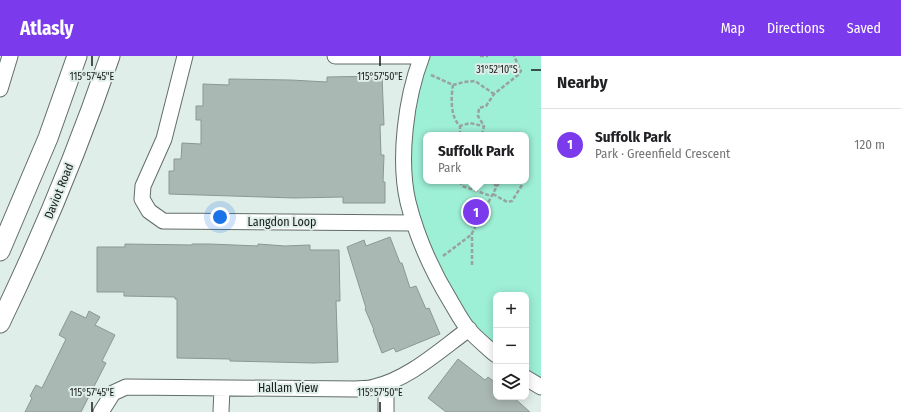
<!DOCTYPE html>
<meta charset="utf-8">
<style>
:root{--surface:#fff;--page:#f2f2f2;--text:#202124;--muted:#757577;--line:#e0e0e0;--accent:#7c3aed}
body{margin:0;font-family:"Fira Sans Condensed",sans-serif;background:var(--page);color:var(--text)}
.controls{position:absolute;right:12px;bottom:12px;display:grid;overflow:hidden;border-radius:8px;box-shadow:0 2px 10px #0003}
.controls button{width:36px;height:36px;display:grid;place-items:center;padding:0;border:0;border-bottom:1px solid var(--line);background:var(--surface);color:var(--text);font:20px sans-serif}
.you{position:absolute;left:220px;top:161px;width:14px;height:14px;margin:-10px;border:3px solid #fff;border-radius:50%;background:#1a73e8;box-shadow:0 0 0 6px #1a73e833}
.badge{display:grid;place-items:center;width:26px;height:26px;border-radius:50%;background:var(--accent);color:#fff;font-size:13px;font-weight:700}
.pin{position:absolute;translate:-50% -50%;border:2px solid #fff;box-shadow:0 1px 4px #0006}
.popup{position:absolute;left:423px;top:76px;width:106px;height:52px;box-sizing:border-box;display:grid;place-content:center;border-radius:8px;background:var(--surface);filter:drop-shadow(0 1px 3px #0005);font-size:13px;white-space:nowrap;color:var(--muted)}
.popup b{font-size:15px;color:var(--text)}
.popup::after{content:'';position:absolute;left:50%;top:100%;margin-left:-8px;border:8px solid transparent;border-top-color:var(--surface)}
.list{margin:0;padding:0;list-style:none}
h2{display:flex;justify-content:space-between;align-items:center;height:52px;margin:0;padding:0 16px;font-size:17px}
h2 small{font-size:13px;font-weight:400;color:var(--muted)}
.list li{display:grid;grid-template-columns:26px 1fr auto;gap:12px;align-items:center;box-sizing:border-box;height:72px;padding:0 16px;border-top:1px solid var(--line)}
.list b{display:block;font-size:15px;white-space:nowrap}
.list p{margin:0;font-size:13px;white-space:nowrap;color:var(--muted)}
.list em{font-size:13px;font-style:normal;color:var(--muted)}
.icon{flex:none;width:22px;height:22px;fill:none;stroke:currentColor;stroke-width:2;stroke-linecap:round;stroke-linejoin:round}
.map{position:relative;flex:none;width:541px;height:356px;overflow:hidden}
header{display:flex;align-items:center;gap:24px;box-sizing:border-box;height:56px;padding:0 20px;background:var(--accent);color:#fff}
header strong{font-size:19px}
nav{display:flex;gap:22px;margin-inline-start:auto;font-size:14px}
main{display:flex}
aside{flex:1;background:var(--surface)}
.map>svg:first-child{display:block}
</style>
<header>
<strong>Atlasly</strong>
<nav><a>Map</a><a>Directions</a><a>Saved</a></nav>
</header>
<main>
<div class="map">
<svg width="541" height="356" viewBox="0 0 541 356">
<rect width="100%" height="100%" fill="#e0eee9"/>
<path fill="#9defd5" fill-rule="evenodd" d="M 422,0 L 541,0 L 541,331 L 526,322 L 526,239 L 496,239 L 496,299 L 442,233 L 405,115 ZM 426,79 L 526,79 L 526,125 L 426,125 Z"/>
<path fill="#aab8b3" stroke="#8b9793" d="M 382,20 L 384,69 L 380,69 L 381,99 L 384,99 L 383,126 L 385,126 L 385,147 L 343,147 L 343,141 L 294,142 L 169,138 L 169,115 L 174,115 L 174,103 L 181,103 L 182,87 L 201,88 L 201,64 L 196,64 L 196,50 L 203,50 L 203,28 L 229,29 L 229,23 L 291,24 L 327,26 L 327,21 Z
M 390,181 L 400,207 L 402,207 L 410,232 L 416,230 L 426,253 L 429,252 L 440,278 L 396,296 L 394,292 L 382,297 L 373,274 L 374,274 L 365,253 L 366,252 L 347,191 L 364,184 L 366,190 Z
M 125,188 L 192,189 L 192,188 L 210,188 L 258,190 L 258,188 L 285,190 L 310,189 L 310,194 L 339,194 L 340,245 L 336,245 L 338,306 L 314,307 L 230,305 L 230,303 L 177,302 L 177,243 L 175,243 L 175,241 L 124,240 L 124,236 L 97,236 L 97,191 L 125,191 Z
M 71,255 L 86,262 L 89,255 L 100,261 L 95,269 L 115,279 L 102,305 L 106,307 L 81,356 L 25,356 L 32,342 L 30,340 L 36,329 L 42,332 L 66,283 L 59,279 Z
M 458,303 L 485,324 L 488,321 L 496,327 L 496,341 L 513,341 L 530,356 L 446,356 L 428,342 Z"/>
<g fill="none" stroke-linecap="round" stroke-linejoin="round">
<g stroke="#616d69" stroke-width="17">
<path id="minor" d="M 185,0 L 164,83 L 143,130 L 142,143 L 149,155 L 163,165 L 414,167
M 335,0 L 422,0
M 422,0 C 406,41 398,103 408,146 C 417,182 432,215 451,246 C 457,256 462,266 469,274 C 477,283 487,291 496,299
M 0,33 L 10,0
M 526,322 L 541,331
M 386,328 L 386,356
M 101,356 L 113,337 L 126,331 L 356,333 C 362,332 368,333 374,331 C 409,323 440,294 469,273
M 221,356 L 222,332"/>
</g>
<g stroke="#616d69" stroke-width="21">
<path id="tertiary" d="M 0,195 L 48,82 L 77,0
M 0,267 C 42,180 79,91 110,0"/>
</g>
<path stroke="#98a29e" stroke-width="2.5" stroke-dasharray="4 2" stroke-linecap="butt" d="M 480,0 L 488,0
M 431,19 L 453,29 L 464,26 L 475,25 L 494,38
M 453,29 C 451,41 450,61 460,70 L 470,67 L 483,70
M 460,79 L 460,70
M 482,79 L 484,70 L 478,60 L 479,52 L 486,50 L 494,38 L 518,19 L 521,15 L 514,0
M 460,125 L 462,130 L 465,131 L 491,140
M 497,130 L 500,125
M 493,138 L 507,146 L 512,145 L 522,129
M 443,200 L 471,179 L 497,130 L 488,125
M 472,209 L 472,178"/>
<use href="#minor" stroke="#fff" stroke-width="15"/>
<use href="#tertiary" stroke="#fff" stroke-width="19"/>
</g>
<path fill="none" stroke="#171c1a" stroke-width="1.5" d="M 92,0 L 92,10M 380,0 L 380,10M 531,14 L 541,14M 92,346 L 92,356M 380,346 L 380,356"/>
<g text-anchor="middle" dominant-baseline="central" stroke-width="4" stroke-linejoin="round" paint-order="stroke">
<g font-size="12" fill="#171c1a" stroke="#e0eee9">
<text transform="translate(59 135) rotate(-68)">Daviot Road</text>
<text x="282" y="166">Langdon Loop</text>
<text x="288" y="332">Hallam View</text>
</g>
</g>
<g font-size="10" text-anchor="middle" fill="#171c1a" stroke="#e0eee9" stroke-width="4" stroke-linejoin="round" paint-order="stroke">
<text x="497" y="17">31°52'10"S</text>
<text x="92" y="24">115°57'45"E</text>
<text x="380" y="24">115°57'50"E</text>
<text x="92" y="340">115°57'45"E</text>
<text x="380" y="340">115°57'50"E</text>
</g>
</svg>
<div class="controls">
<button>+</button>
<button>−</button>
<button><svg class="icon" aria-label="layers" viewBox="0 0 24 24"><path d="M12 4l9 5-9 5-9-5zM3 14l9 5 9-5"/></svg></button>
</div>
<div class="you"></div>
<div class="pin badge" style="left:476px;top:156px">1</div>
<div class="popup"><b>Suffolk Park</b>Park</div>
</div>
<aside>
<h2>Nearby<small></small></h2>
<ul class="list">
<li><span class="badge">1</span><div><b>Suffolk Park</b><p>Park · Greenfield Crescent</p></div><em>120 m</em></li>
</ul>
</aside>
</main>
